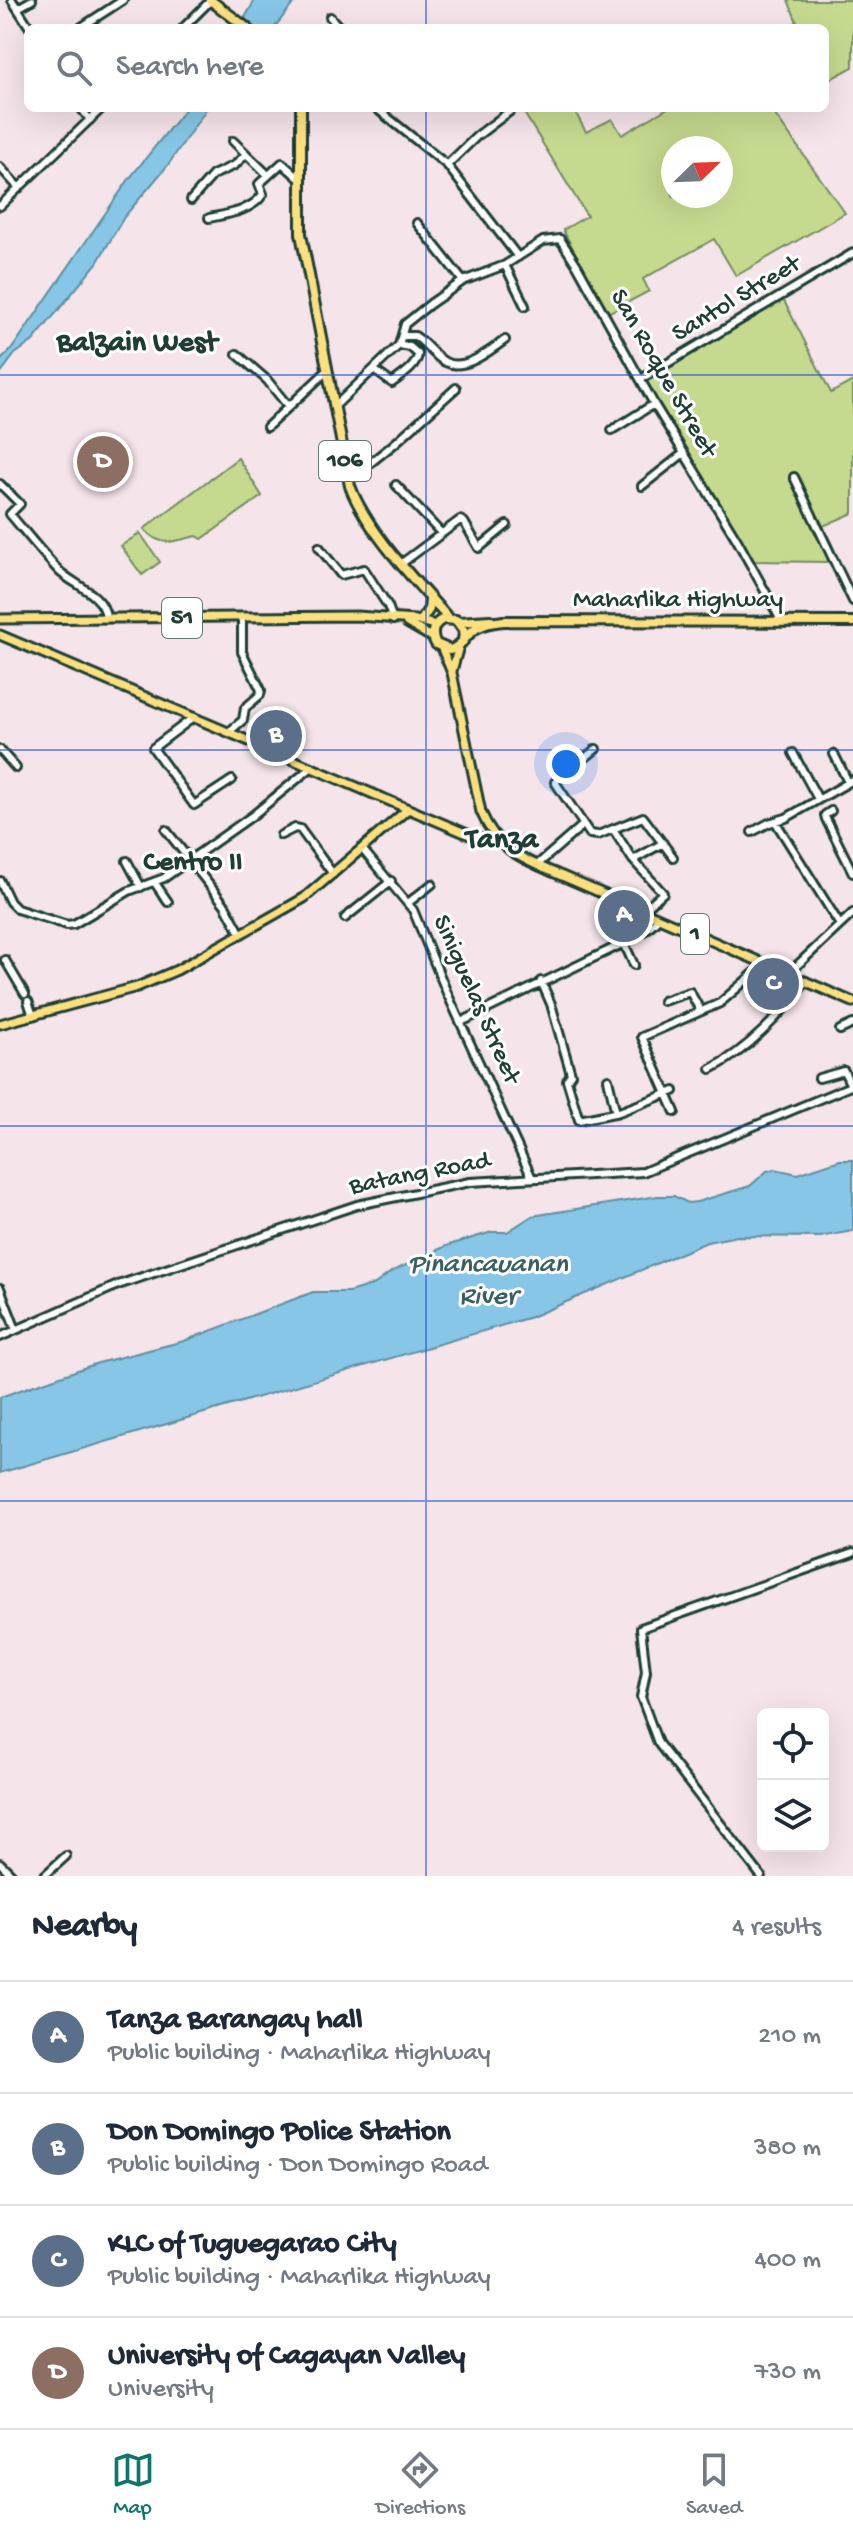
<!DOCTYPE html>
<meta charset="utf-8">
<style>
:root{--surface:#fff;--page:#f2f2f3;--text:#1f2937;--muted:#747a83;--line:#e0e1e3;--accent:#0f766e}
body{margin:0;font-family:"Gochi Hand",sans-serif;background:var(--page);color:var(--text)}
.controls{position:absolute;right:24px;bottom:24px;display:grid;overflow:hidden;border-radius:12px;box-shadow:0 8px 32px #0002}
.controls button{width:72px;height:72px;display:grid;place-items:center;padding:0;border:0;border-bottom:2px solid var(--line);background:var(--surface);color:var(--text);font:40px sans-serif}
.compass{position:absolute;left:661px;top:136px;width:72px;height:72px;border-radius:50%;background:var(--surface);box-shadow:0 8px 32px #0002;rotate:67deg}
.you{position:absolute;left:566px;top:764px;width:28px;height:28px;margin:-20px;border:6px solid #fff;border-radius:50%;background:#1a73e8;box-shadow:0 0 0 12px #1a73e833}
.badge{display:grid;place-items:center;width:52px;height:52px;border-radius:50%;background:var(--accent);color:#fff;font-size:26px;font-weight:700}
.pin{position:absolute;translate:-50% -50%;border:4px solid #fff;box-shadow:0 2px 8px #0006}
.list{margin:0;padding:0;list-style:none}
h2{display:flex;justify-content:space-between;align-items:center;height:104px;margin:0;padding:0 32px;font-size:34px}
h2 small{font-size:26px;font-weight:400;color:var(--muted)}
.list li{display:grid;grid-template-columns:52px 1fr auto;gap:24px;align-items:center;box-sizing:border-box;height:112px;padding:0 32px;border-top:2px solid var(--line)}
.list b{display:block;font-size:30px;white-space:nowrap}
.list p{margin:0;font-size:26px;white-space:nowrap;color:var(--muted)}
.list em{font-size:26px;font-style:normal;color:var(--muted)}
.icon{flex:none;width:44px;height:44px;fill:none;stroke:currentColor;stroke-width:2;stroke-linecap:round;stroke-linejoin:round}
.map{position:relative;flex:none;width:853px;height:1876px;overflow:hidden}
.search{position:absolute;background:var(--surface);box-shadow:0 8px 32px #0002;left:24px;right:24px;top:24px;height:88px;display:flex;align-items:center;gap:20px;box-sizing:border-box;padding:0 28px;border-radius:12px;color:var(--muted);font-size:30px}
.sheet{height:552px;background:var(--surface)}
nav{display:flex;justify-content:space-around;align-items:center;box-sizing:border-box;height:112px;border-top:2px solid var(--line);background:var(--surface);font-size:22px;color:var(--muted)}
nav a{display:grid;justify-items:center;gap:4px}
nav .on{color:var(--accent)}
.map>svg:first-child{display:block}
</style>
<div class="map">
<svg width="853" height="1876" viewBox="0 0 853 1876">
<rect width="100%" height="100%" fill="#f5e4ea"/>
<filter id="ink" filterUnits="userSpaceOnUse"><feTurbulence type="fractalNoise" baseFrequency=".0125" numOctaves="2"/><feDisplacementMap in="SourceGraphic" scale="16" xChannelSelector="R" yChannelSelector="G"/><feConvolveMatrix kernelMatrix="1 2 1 2 8 2 1 2 1" color-interpolation-filters="sRGB"/></filter>
<g filter="url(#ink)">
<path fill="#c6da8f" stroke="#728c62" stroke-width="2" fill-rule="evenodd" d="M 788,0 L 853,0 L 853,67 L 825,82 L 825,28 L 785,28 L 797,22 Z
M 521,108 L 573,108 L 586,132 L 612,119 L 622,135 L 668,108 L 770,108 L 845,213 L 736,276 L 714,239 L 643,279 L 649,291 L 608,313 L 563,230 L 587,216 ZM 673,148 L 721,148 L 721,196 L 673,196 Z
M 783,299 L 831,393 L 853,381 L 853,513 L 823,526 L 838,558 L 826,562 L 752,561 L 645,381 Z
M 238,458 L 262,496 L 202,539 L 197,536 C 173,541 162,549 144,529 Z
M 140,533 L 160,562 L 142,575 L 121,546 Z"/>
<path fill="#87c6e7" stroke="#5d8f9f" stroke-width="2" d="M 255,0 L 296,0 L 274,28 L 239,28 Z
M 186,108 L 207,108 L 168,165 L 124,217 L 97,263 L 33,341 L 15,354 L 0,374 L 0,361 L 11,350 L 129,179 Z
M 840,1160 L 853,1160 L 853,1231 L 820,1237 L 737,1236 L 707,1242 L 531,1317 L 0,1473 L 0,1397 L 98,1363 L 184,1341 L 313,1292 L 349,1292 L 375,1284 L 391,1272 L 446,1246 L 492,1232 L 507,1232 L 532,1216 L 658,1196 L 674,1196 L 688,1203 L 697,1202 L 750,1186 L 767,1171 L 775,1169 L 798,1174 Z"/>
<g fill="none" stroke-linecap="round" stroke-linejoin="round">
<g stroke="#1f3d34" stroke-width="12">
<path id="minor" d="M 12,0 L 30,28
M 18,8 L 32,0
M 330,17 L 340,28
M 80,28 L 123,0
M 183,28 L 211,0
M 81,108 L 90,120
M 376,108 L 447,165 L 518,257
M 233,141 L 268,175
M 447,165 L 477,136 L 514,108
M 0,167 L 19,188
M 191,200 L 213,175 L 235,165 L 246,154
M 0,206 L 102,108
M 209,218 C 228,214 252,211 263,194 L 259,184 L 282,163 L 300,179
M 417,223 L 463,281
M 505,265 L 525,306
M 402,336 L 415,336 C 426,343 434,356 445,362 C 465,372 490,350 505,340
M 237,354 L 267,380 L 288,406
M 374,370 L 392,383 C 402,375 417,367 418,354 L 410,347 L 399,345
M 641,379 L 853,253
M 335,406 L 399,345 L 405,324 L 430,304 L 463,281 L 505,265 L 543,241 L 560,239 L 577,265 L 654,404 L 737,540 L 782,622
M 267,427 L 328,370
M 612,430 L 654,404
M 794,477 L 853,601
M 349,480 L 394,444 L 456,388
M 0,484 L 20,504 L 10,514 C 26,533 42,553 59,571 C 74,585 104,594 106,617
M 396,485 L 441,533
M 642,486 L 684,453
M 319,547 L 341,575 L 364,569 L 388,606 L 393,620
M 402,563 L 460,520 L 464,522 L 479,548 L 507,525
M 194,717 L 153,748 L 194,805 L 232,780
M 230,731 L 243,720 L 245,708 L 260,695 L 261,690 L 242,652 L 242,619
M 596,749 L 555,782 L 590,834 L 598,835 L 643,817 L 673,857
M 0,750 L 16,768
M 793,753 L 818,799
M 834,754 L 848,782
M 831,811 L 825,815 L 826,819 L 853,873
M 775,821 L 840,925
M 613,829 L 633,860 L 663,893 L 642,911
M 166,830 L 225,905 L 241,934
M 752,832 L 769,823 L 786,818 L 853,780
M 281,835 L 295,828 L 300,829 L 333,874
M 363,850 L 413,910 L 447,993 L 532,1178
M 633,860 L 663,843
M 127,861 L 141,887
M 537,865 L 583,825
M 0,881 L 10,902 L 17,909 L 67,925 L 74,924 L 129,891 L 164,878 L 252,816 L 312,767
M 155,883 L 168,902
M 408,903 L 432,884
M 345,918 L 391,881
M 624,943 L 634,965
M 5,960 L 25,994
M 788,974 L 853,913
M 541,981 L 551,1004 L 571,1074 L 567,1080 L 579,1120 L 619,1112 L 674,1091
M 28,1001 L 33,1016
M 663,1001 L 690,992 L 700,1010
M 461,1022 L 624,943 L 647,929 L 659,918
M 840,1030 L 853,1024
M 711,1069 C 748,1050 782,1014 806,981
M 819,1078 L 844,1071 L 851,1086
M 608,1079 L 616,1113
M 675,1112 L 642,1037 L 720,1003 L 766,963
M 0,1288 L 16,1330
M 0,1337 L 118,1285 L 357,1205 L 470,1182 L 643,1172 L 853,1085
M 0,1863 L 13,1876
M 44,1876 L 66,1856
M 761,1876 L 658,1743 L 641,1697 L 646,1672 L 641,1628 L 853,1553"/>
</g>
<g stroke="#1f3d34" stroke-width="13">
<path id="major" d="M 0,619 L 357,616 L 415,620 L 435,625
M 407,623 L 433,638
M 0,635 L 479,839 L 496,839
M 442,649 L 452,673 L 481,812 C 498,852 525,860 562,876 L 853,1002
M 452,671 L 459,646
M 0,1024 L 137,987 L 177,970 L 304,898 L 408,809"/>
</g>
<g stroke="#1f3d34" stroke-width="14">
<path id="highway" d="M 210,0 L 247,28
M 301,108 L 301,234 L 350,486 C 367,532 416,581 448,618
M 421,621 L 429,609 L 430,600
M 458,622 L 490,620
M 463,641 L 464,631 L 456,620 L 444,619 C 433,623 430,633 436,644 L 450,650 C 460,647 463,640 471,632 C 480,624 490,623 503,621 L 853,622"/>
</g>
<use href="#minor" stroke="#fff" stroke-width="6"/>
<use href="#major" stroke="#fce080" stroke-width="7"/>
<use href="#highway" stroke="#fce080" stroke-width="8"/>
</g>
</g>
<path fill="none" stroke="#1d4ed8" stroke-width="2" stroke-opacity="0.55" d="M 426,0 L 426,28M 426,108 L 426,1876M 0,375 L 853,375M 0,750 L 853,750M 0,1126 L 853,1126M 0,1501 L 853,1501"/>
<g text-anchor="middle" dominant-baseline="central" stroke-width="6" stroke-linejoin="round" paint-order="stroke">
<g fill="#fff" stroke="#627771" stroke-width="2">
<rect x="319" y="441" width="52" height="40" rx="6"/>
<rect x="162" y="598" width="40" height="40" rx="6"/>
<rect x="681" y="914" width="28" height="40" rx="6"/>
</g>
<g font-size="24" font-weight="bold" fill="#1f3d34">
<text x="345" y="461">106</text>
<text x="182" y="618">51</text>
<text x="695" y="934">1</text>
</g>
<g font-size="26" fill="#1f3d34" stroke="#fff">
<text transform="translate(737 300) rotate(-31)">Santol Street</text>
<text transform="translate(662 374) rotate(60)">San Roque Street</text>
<text x="678" y="601">Maharlika Highway</text>
<text transform="translate(475 1000) rotate(66)">Siniguelas Street</text>
<text transform="translate(420 1175) rotate(-11)">Batang Road</text>
</g>
<g font-size="28" font-weight="bold" fill="#1f3d34" stroke="#fff">
<text x="193" y="863">Centro II</text>
</g>
<g font-size="28" font-style="italic" fill="#395f61" stroke="#fff">
<text x="488" y="1265">Pinancauanan<tspan x="488" dy="32">River</tspan></text>
</g>
<g font-size="30" font-weight="bold" fill="#1f3d34" stroke="#fff">
<text x="137" y="344">Balzain West</text>
<text x="502" y="841">Tanza</text>
</g>
</g>
</svg>
<div class="controls">
<button><svg class="icon" aria-label="locate" viewBox="0 0 24 24"><circle cx="12" cy="12" r="6"/><path d="M12 2v4M12 18v4M2 12h4M18 12h4"/></svg></button>
<button><svg class="icon" aria-label="layers" viewBox="0 0 24 24"><path d="M12 4l9 5-9 5-9-5zM3 14l9 5 9-5"/></svg></button>
</div>
<svg class="compass" viewBox="-18 -18 36 36"><path d="M0-13l5 13h-10z" fill="#e53935"/><path d="M0 13l5-13h-10z" fill="#747a83"/></svg>
<div class="you"></div>
<div class="pin badge" style="left:624px;top:916px;background:#5c6f8a">A</div>
<div class="pin badge" style="left:276px;top:736px;background:#5c6f8a">B</div>
<div class="pin badge" style="left:773px;top:984px;background:#5c6f8a">C</div>
<div class="pin badge" style="left:103px;top:462px;background:#8d6e63">D</div>
<div class="search"><svg class="icon" aria-label="search" viewBox="0 0 24 24"><circle cx="10" cy="10" r="6"/><path d="M15 15l6 6"/></svg>Search here</div>
</div>
<section class="sheet">
<h2>Nearby<small>4 results</small></h2>
<ul class="list">
<li><span class="badge" style="background:#5c6f8a">A</span><div><b>Tanza Barangay hall</b><p>Public building · Maharlika Highway</p></div><em>210 m</em></li>
<li><span class="badge" style="background:#5c6f8a">B</span><div><b>Don Domingo Police Station</b><p>Public building · Don Domingo Road</p></div><em>380 m</em></li>
<li><span class="badge" style="background:#5c6f8a">C</span><div><b>KLC of Tuguegarao City</b><p>Public building · Maharlika Highway</p></div><em>400 m</em></li>
<li><span class="badge" style="background:#8d6e63">D</span><div><b>University of Cagayan Valley</b><p>University</p></div><em>730 m</em></li>
</ul>
</section>
<nav>
<a class="on"><svg class="icon" aria-label="map" viewBox="0 0 24 24"><path d="M3 6l6-2 6 2 6-2v14l-6 2-6-2-6 2zM9 4v14M15 6v14"/></svg>Map</a>
<a><svg class="icon" aria-label="directions" viewBox="0 0 24 24"><path d="M12 3l9 9-9 9-9-9zM9 14v-3h6M13 9l2 2-2 2"/></svg>Directions</a>
<a><svg class="icon" aria-label="saved" viewBox="0 0 24 24"><path d="M7 4h10v16l-5-4-5 4z"/></svg>Saved</a>
</nav>
